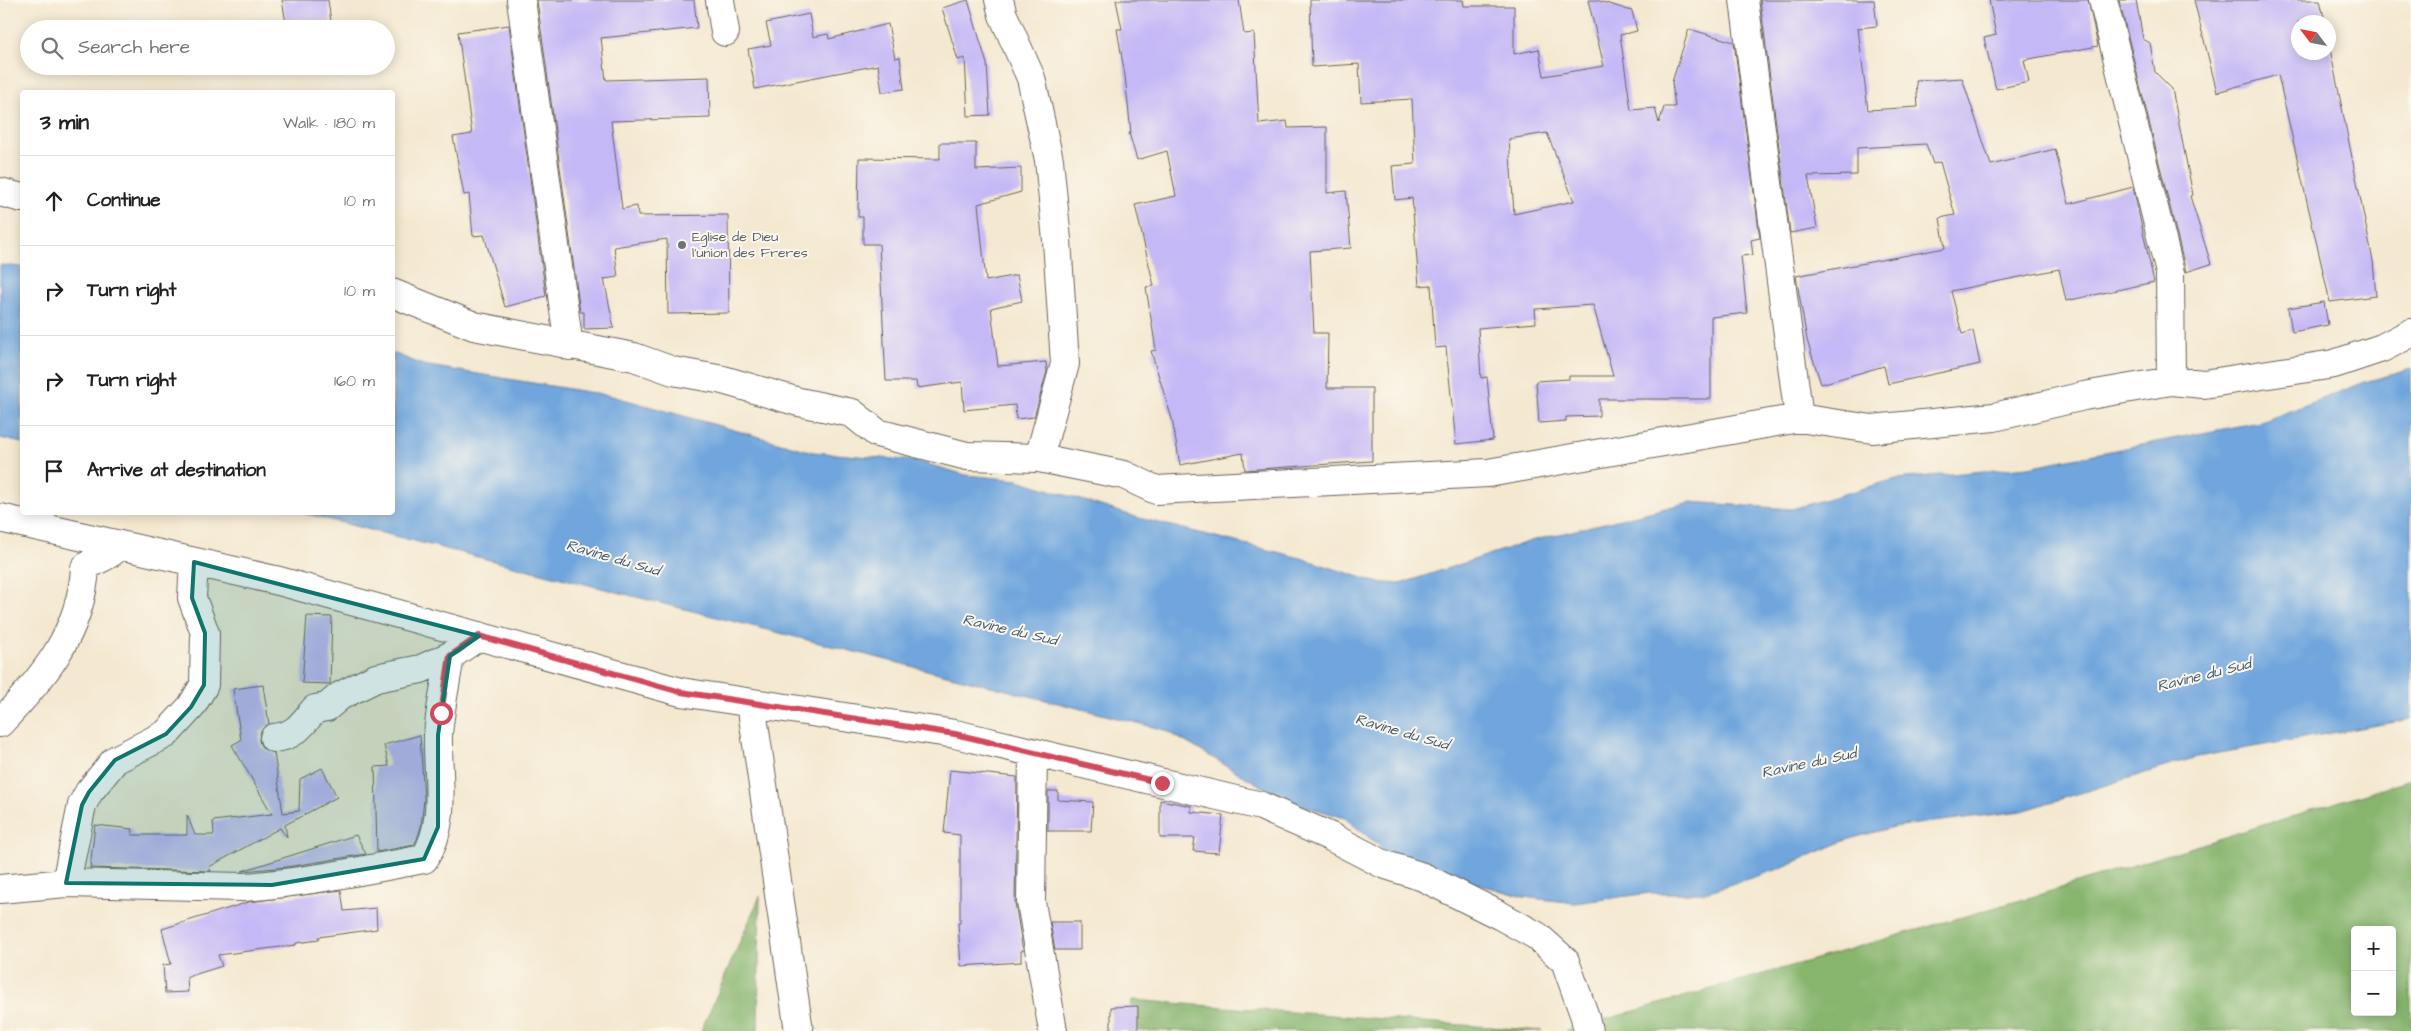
<!DOCTYPE html>
<meta charset="utf-8">
<style>
:root{--surface:#fff;--page:#f2f2f2;--text:#222;--muted:#767676;--line:#e0e0e0}
body{margin:0;font-family:"Architects Daughter",sans-serif;background:var(--page);color:var(--text)}
.controls{position:absolute;right:15px;bottom:15px;display:grid;overflow:hidden;border-radius:5px;box-shadow:0 2px 12px #0003}
.controls button{width:45px;height:45px;display:grid;place-items:center;padding:0;border:0;border-bottom:1px solid var(--line);background:var(--surface);color:var(--text);font:25px sans-serif}
.compass{position:absolute;left:2291px;top:15px;width:45px;height:45px;border-radius:50%;background:var(--surface);box-shadow:0 2px 12px #0003;rotate:302deg}
.stop{position:absolute;width:15px;height:15px;margin:-11px;border:4px solid #d1495b;border-radius:50%;background:#fff}
.stop.end{background:#d1495b;border-color:#fff;box-shadow:0 1px 5px #0008}
.list{margin:0;padding:0;list-style:none}
h2{display:flex;justify-content:space-between;align-items:center;height:65px;margin:0;padding:0 20px;font-size:21px}
h2 small{font-size:16px;font-weight:400;color:var(--muted)}
.list li{display:grid;grid-template-columns:32px 1fr auto;gap:15px;align-items:center;box-sizing:border-box;height:90px;padding:0 20px;border-top:1px solid var(--line)}
.list b{display:block;font-size:19px;white-space:nowrap}
.list em{font-size:16px;font-style:normal;color:var(--muted)}
.icon{flex:none;width:28px;height:28px;fill:none;stroke:currentColor;stroke-width:2;stroke-linecap:round;stroke-linejoin:round}
.map{position:relative;flex:none;width:2411px;height:1031px;overflow:hidden}
.search{position:absolute;background:var(--surface);box-shadow:0 2px 12px #0003;left:20px;top:20px;width:375px;height:55px;display:flex;align-items:center;gap:12px;box-sizing:border-box;padding:0 18px;border-radius:28px;color:var(--muted);font-size:19px}
.panel{position:absolute;background:var(--surface);box-shadow:0 2px 12px #0003;left:20px;top:90px;width:375px;height:425px;border-radius:5px}
.map>svg:first-child{display:block}
</style>
<div class="map">
<svg width="2411" height="1031" viewBox="0 0 2411 1031">
<rect width="100%" height="100%" fill="#fbf7ec"/>
<filter id="ink" filterUnits="userSpaceOnUse"><feTurbulence type="fractalNoise" baseFrequency=".02" numOctaves="2"/><feDisplacementMap in="SourceGraphic" scale="10" xChannelSelector="R" yChannelSelector="G"/><feConvolveMatrix kernelMatrix="1 2 1 2 8 2 1 2 1" color-interpolation-filters="sRGB"/></filter>
<filter id="wash" filterUnits="userSpaceOnUse"><feTurbulence type="fractalNoise" baseFrequency=".0096" numOctaves="4" result="noise"/><feDisplacementMap in="SourceGraphic" scale="20" xChannelSelector="R" yChannelSelector="G"/><feGaussianBlur stdDeviation="1.12" result="paint"/><feColorMatrix in="noise" values="0 0 0 0 0 0 0 0 0 0 0 0 0 0 0 0 0 1.4 0 .05"/><feComposite in="paint" operator="in"/></filter>
<g filter="url(#wash)">
<rect width="100%" height="100%" fill="#f4e8d0"/>
<path fill="#87b56e" stroke="#526845" fill-rule="evenodd" d="M 2411,779 L 2411,1031 L 1565,1031 L 2035,896 ZM 2355,930 L 2392,930 L 2392,1012 L 2355,1012 Z
M 760,896 L 758,1031 L 701,1031 Z
M 1132,1000 L 1542,1031 L 1127,1031 Z"/>
<path fill="#70a6dd" stroke="#46617c" d="M 0,265 L 22,267 L 22,443 L 0,438 Z
M 393,353 L 423,365 L 612,396 L 813,452 L 916,461 L 966,475 L 1018,480 L 1139,518 L 1301,558 L 1375,582 L 1400,584 L 1531,541 L 1690,502 L 1792,509 L 1896,479 L 2028,467 L 2264,421 L 2365,382 L 2411,369 L 2411,719 L 2197,757 L 2022,811 L 1893,827 L 1846,840 L 1776,870 L 1703,893 L 1650,893 L 1575,903 L 1523,897 L 1399,862 L 1345,818 L 1287,801 L 1165,730 L 303,513 L 392,512 Z"/>
<g id="blocks">
<path fill="#c5b8f6" fill-rule="evenodd" d="M 282,0 L 328,0 L 331,22 L 287,29 Z
M 537,0 L 694,0 L 697,28 L 601,38 L 606,80 L 709,77 L 710,118 L 611,121 L 622,209 L 637,206 L 638,216 L 728,215 L 729,313 L 668,314 L 667,239 L 614,247 L 618,277 L 604,279 L 614,328 L 584,329 L 584,312 L 580,312 Z
M 968,0 L 987,64 L 990,115 L 968,116 L 965,58 L 958,60 L 942,8 Z
M 1116,0 L 1239,0 L 1244,34 L 1254,33 L 1259,124 L 1287,121 L 1288,128 L 1327,127 L 1327,193 L 1346,191 L 1351,248 L 1310,251 L 1314,333 L 1328,333 L 1327,388 L 1372,388 L 1372,461 L 1245,470 L 1243,453 L 1180,465 L 1172,419 L 1151,351 L 1156,350 L 1146,287 L 1154,286 L 1135,205 L 1176,196 L 1167,151 L 1137,160 L 1129,133 L 1131,133 L 1125,76 L 1117,29 L 1122,29 Z
M 1310,0 L 1463,0 L 1464,6 L 1514,6 L 1514,54 L 1539,49 L 1544,76 L 1604,66 L 1588,0 L 1596,0 L 1632,11 L 1637,31 L 1620,35 L 1631,110 L 1655,108 L 1659,123 L 1664,107 L 1675,107 L 1672,82 L 1689,29 L 1734,42 L 1760,238 L 1751,240 L 1753,255 L 1741,256 L 1747,313 L 1711,317 L 1711,399 L 1599,399 L 1599,416 L 1566,417 L 1566,421 L 1539,423 L 1536,381 L 1569,379 L 1569,376 L 1613,376 L 1593,305 L 1535,309 L 1536,323 L 1478,328 L 1481,378 L 1487,377 L 1493,440 L 1456,444 L 1446,347 L 1435,348 L 1431,285 L 1419,286 L 1412,198 L 1395,200 L 1392,166 L 1415,164 L 1412,99 L 1361,102 L 1359,64 L 1312,67 ZM 1547,133 L 1574,201 L 1514,214 L 1509,139 Z
M 1760,0 L 1874,0 L 1877,26 L 1858,28 L 1868,110 L 1918,107 L 1916,81 L 1962,78 L 1991,165 L 2055,149 L 2069,204 L 2133,187 L 2154,282 L 2066,301 L 2059,269 L 1951,291 L 1962,334 L 1973,331 L 1980,364 L 1888,384 L 1884,366 L 1821,384 L 1807,340 L 1796,276 L 1945,248 L 1940,218 L 1955,215 L 1940,162 L 1933,164 L 1926,144 L 1857,148 L 1857,175 L 1808,176 L 1817,228 L 1790,233 Z
M 1989,0 L 2088,0 L 2098,46 L 2024,60 L 2029,82 L 1996,89 L 1984,38 L 1996,35 Z
M 2119,0 L 2136,0 L 2143,39 L 2150,43 L 2155,72 L 2172,89 L 2193,195 L 2190,196 L 2211,264 L 2186,272 Z
M 2194,0 L 2320,0 L 2325,22 L 2298,22 L 2298,52 L 2328,52 L 2328,39 L 2373,261 L 2376,296 L 2330,302 L 2278,75 L 2217,92 Z
M 809,14 L 813,37 L 828,34 L 829,39 L 888,24 L 895,58 L 900,57 L 904,89 L 882,92 L 878,65 L 755,89 L 748,49 L 771,45 L 766,23 Z
M 509,25 L 546,296 L 505,307 L 484,235 L 473,236 L 469,194 L 464,195 L 453,137 L 472,134 L 458,32 Z
M 940,143 L 976,143 L 976,170 L 1021,168 L 1021,192 L 978,204 L 986,281 L 1017,275 L 1022,301 L 991,308 L 998,366 L 1046,362 L 1047,372 L 1034,417 L 1016,419 L 1015,405 L 964,410 L 962,382 L 917,388 L 916,381 L 886,381 L 879,244 L 863,244 L 863,217 L 858,217 L 859,158 L 940,159 Z
M 2324,302 L 2328,325 L 2292,332 L 2288,308 Z
M 307,616 L 332,617 L 330,684 L 302,683 Z
M 263,685 L 269,724 L 260,732 L 259,741 L 262,748 L 274,753 L 283,813 L 299,811 L 300,779 L 322,768 L 337,797 L 285,825 L 287,837 L 280,828 L 209,867 L 211,871 L 90,868 L 95,825 L 133,829 L 132,835 L 187,835 L 187,815 L 195,835 L 214,835 L 213,821 L 272,814 L 232,745 L 241,740 L 233,689 Z
M 420,735 L 424,799 L 421,827 L 417,839 L 414,845 L 377,852 L 375,767 L 389,766 L 384,745 Z
M 950,770 L 1017,777 L 1015,902 L 1023,951 L 1021,951 L 1021,962 L 961,966 L 958,923 L 960,923 L 960,835 L 944,833 Z
M 1048,791 L 1058,791 L 1058,800 L 1093,802 L 1091,831 L 1048,831 Z
M 1160,800 L 1191,806 L 1191,812 L 1223,815 L 1219,853 L 1193,851 L 1195,838 L 1160,838 Z
M 356,835 L 366,854 L 287,867 L 242,871 Z
M 341,890 L 344,911 L 376,908 L 377,929 L 318,937 L 319,940 L 296,943 L 296,945 L 218,955 L 222,966 L 187,977 L 188,992 L 165,993 L 163,965 L 171,964 L 162,929 L 249,902 Z
M 1050,922 L 1080,922 L 1080,950 L 1055,950 Z
M 1138,1006 L 1138,1031 L 1111,1031 L 1111,1007 Z"/>
</g>
</g>
<g filter="url(#ink)">
<use href="#blocks" fill-opacity="0" stroke="#68635b" stroke-width="1"/>
<g fill="none" stroke-linecap="round" stroke-linejoin="round">
<g stroke="#68635b" stroke-width="30">
<path id="minor" d="M 521,0 L 569,346
M 720,0 L 725,32
M 999,0 L 1003,15 L 1031,78 L 1049,160 L 1057,240 L 1065,364 L 1039,458
M 1744,0 L 1799,418
M 2103,0 L 2170,273 L 2171,381
M 0,192 L 22,198
M 392,293 L 474,326 L 634,357 L 673,371 L 723,380 L 799,402 L 852,413 L 877,433 L 967,456 L 1039,458 L 1124,475 L 1156,490 L 1488,473 L 1799,418 L 1872,429 L 1994,417 L 2084,396 L 2171,381 L 2204,384 L 2334,364 L 2382,348 L 2411,333
M 0,518 L 279,581 L 681,692 L 955,734 L 1261,806 L 1331,837 L 1383,864 L 1423,877 L 1501,916 L 1537,936 L 1565,961 L 1585,1017 L 1588,1031
M 751,703 L 799,1031
M 0,723 C 43,678 81,633 85,568 C 93,560 103,559 112,552 L 111,543
M 274,738 C 296,736 302,724 315,709 L 327,707 L 340,696 L 376,678 L 421,669 L 450,656
M 1033,753 L 1031,902 L 1053,1031
M 66,883 L 243,887 C 304,883 364,870 424,859 C 448,823 437,777 438,735 C 440,709 446,682 450,656 L 479,636
M 0,889 L 66,883 L 82,805 L 89,792 L 115,760 L 166,734 L 191,707 L 204,685 L 205,633 L 192,598 L 194,562"/>
</g>
<use href="#minor" stroke="#fff" stroke-width="28"/>
</g>
</g>
<g fill="none" stroke-linecap="round" stroke-linejoin="round" filter="url(#ink)">
<path stroke="#d1495b" stroke-width="6" d="M 441,713 L 450,656 L 479,636 L 681,692 L 955,734 L 1162,783"/>
</g>
<path fill="#0f766e" fill-opacity="0.2" stroke="#0f766e" stroke-width="4" stroke-linejoin="round" d="M 194,562 L 479,636 L 450,656 L 438,735 L 438,827 L 424,859 L 272,885 L 66,883 L 82,805 L 89,792 L 115,760 L 166,734 L 191,707 L 204,685 L 205,633 L 192,598 Z"/>
<circle fill="#6b7280" stroke="#fbf7ec" stroke-width="2" cx="682" cy="245" r="5"/>
<g text-anchor="middle" dominant-baseline="central" stroke-width="4" stroke-linejoin="round" paint-order="stroke">
<g font-size="14" fill="#5b616d" stroke="#fbf7ec" text-anchor="start">
<text x="692" y="237">Eglise de Dieu<tspan x="692" dy="16">l'union des Freres</tspan></text>
</g>
<g font-size="15" font-style="italic" fill="#425a73" stroke="#fbf7ec">
<text transform="translate(613 558) rotate(16)">Ravine du Sud</text>
<text transform="translate(1010 630) rotate(13)">Ravine du Sud</text>
<text transform="translate(2204 675) rotate(-14)">Ravine du Sud</text>
<text transform="translate(1402 732) rotate(16)">Ravine du Sud</text>
<text transform="translate(1809 763) rotate(-12)">Ravine du Sud</text>
</g>
</g>
</svg>
<div class="controls">
<button>+</button>
<button>−</button>
</div>
<svg class="compass" viewBox="-18 -18 36 36"><path d="M0-13l5 13h-10z" fill="#e53935"/><path d="M0 13l5-13h-10z" fill="#767676"/></svg>
<div class="stop" style="left:441px;top:713px"></div>
<div class="stop end" style="left:1162px;top:783px"></div>
<div class="search"><svg class="icon" aria-label="search" viewBox="0 0 24 24"><circle cx="10" cy="10" r="6"/><path d="M15 15l6 6"/></svg>Search here</div>
<section class="panel">
<h2>3 min<small>Walk · 180 m</small></h2>
<ul class="list">
<li><svg class="icon" aria-label="ahead" viewBox="0 0 24 24"><path d="M12 20V5M6 11l6-6 6 6"/></svg><div><b>Continue</b></div><em>10 m</em></li>
<li><svg class="icon" aria-label="right" viewBox="0 0 24 24"><path d="M7 20v-9h11M14 6l5 5-5 5"/></svg><div><b>Turn right</b></div><em>10 m</em></li>
<li><svg class="icon" aria-label="right" viewBox="0 0 24 24"><path d="M7 20v-9h11M14 6l5 5-5 5"/></svg><div><b>Turn right</b></div><em>160 m</em></li>
<li><svg class="icon" aria-label="arrive" viewBox="0 0 24 24"><path d="M6 21V4h12l-3 4 3 4H6"/></svg><div><b>Arrive at destination</b></div></li>
</ul>
</section>
</div>
